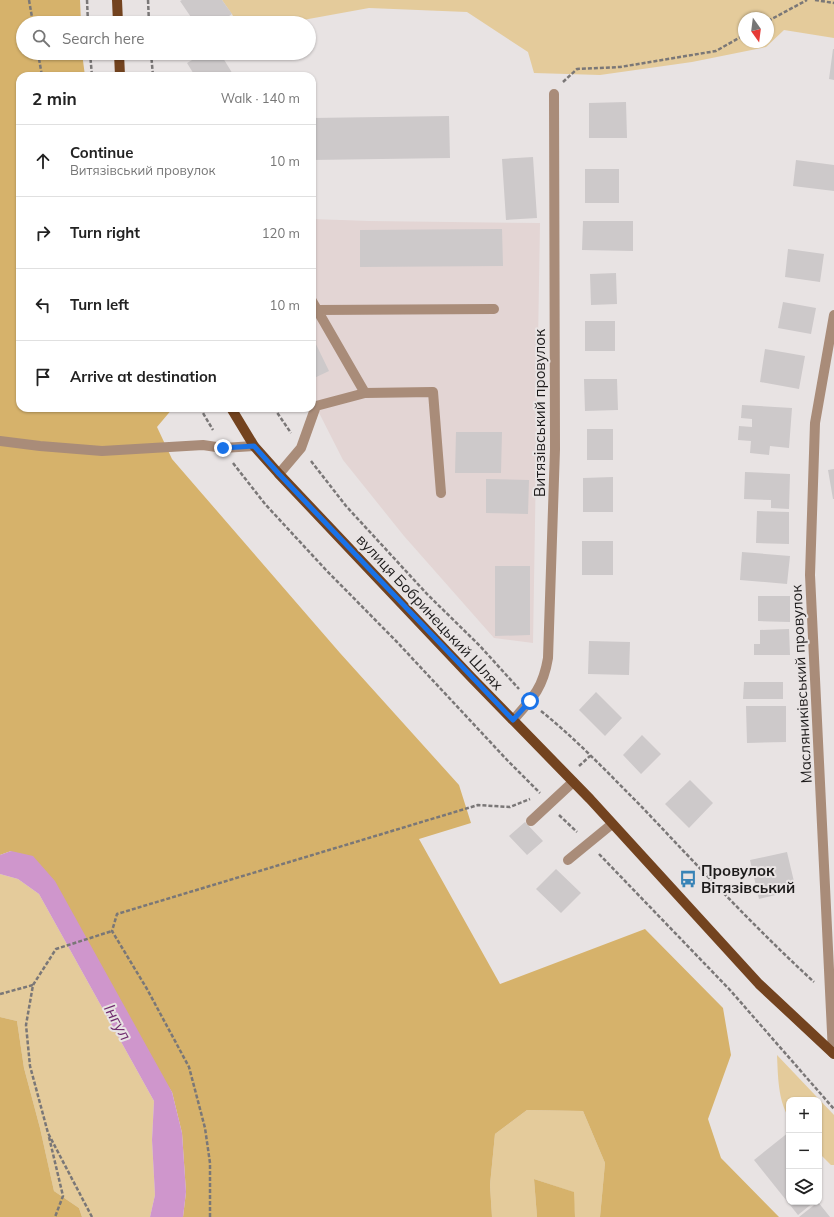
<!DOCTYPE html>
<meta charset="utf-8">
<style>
:root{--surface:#fff;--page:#f6f6f6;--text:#222;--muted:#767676;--line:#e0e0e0}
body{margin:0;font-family:Mulish,sans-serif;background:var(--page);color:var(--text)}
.controls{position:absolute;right:12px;bottom:12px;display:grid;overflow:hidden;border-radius:8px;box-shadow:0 1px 3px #0004}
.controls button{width:36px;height:36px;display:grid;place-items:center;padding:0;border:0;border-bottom:1px solid var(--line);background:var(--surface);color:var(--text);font:20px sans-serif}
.compass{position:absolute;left:738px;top:12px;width:36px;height:36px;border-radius:50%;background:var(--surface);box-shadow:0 1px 3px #0004;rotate:166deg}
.stop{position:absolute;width:12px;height:12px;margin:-9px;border:3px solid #1a73e8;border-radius:50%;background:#fff}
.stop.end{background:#1a73e8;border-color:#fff;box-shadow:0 1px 4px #0008}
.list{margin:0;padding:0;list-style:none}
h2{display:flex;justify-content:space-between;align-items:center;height:52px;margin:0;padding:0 16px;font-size:17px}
h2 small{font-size:13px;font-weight:400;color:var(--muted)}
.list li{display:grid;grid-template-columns:26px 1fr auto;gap:12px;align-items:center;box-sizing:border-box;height:72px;padding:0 16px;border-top:1px solid var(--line)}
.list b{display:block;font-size:15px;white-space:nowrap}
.list p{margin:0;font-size:13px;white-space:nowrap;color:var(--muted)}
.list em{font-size:13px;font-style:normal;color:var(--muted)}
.icon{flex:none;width:22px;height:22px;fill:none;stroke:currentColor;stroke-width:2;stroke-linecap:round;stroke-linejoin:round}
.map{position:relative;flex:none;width:834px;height:1217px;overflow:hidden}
.search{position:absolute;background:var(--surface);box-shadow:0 1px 3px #0004;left:16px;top:16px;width:300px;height:44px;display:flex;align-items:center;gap:10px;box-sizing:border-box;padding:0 14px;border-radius:22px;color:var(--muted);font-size:15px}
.panel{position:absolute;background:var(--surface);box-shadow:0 1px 3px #0004;left:16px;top:72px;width:300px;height:340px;border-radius:12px}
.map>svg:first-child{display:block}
</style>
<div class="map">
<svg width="834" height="1217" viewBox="0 0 834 1217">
<rect width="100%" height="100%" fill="#e8e3e3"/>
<path fill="#e3d5d4" d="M 312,219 L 369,221 L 540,223 L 533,643 L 494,638 L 404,536 L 343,460 L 312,399 Z"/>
<path fill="#e4cb9b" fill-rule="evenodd" d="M 222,0 L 834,0 L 834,38 L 784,30 L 766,47 L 692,62 L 600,75 L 534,73 L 528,52 L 467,12 L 369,8 L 303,20 L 296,23 L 238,23 ZM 744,18 L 768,18 L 768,42 L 744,42 Z
M 0,874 L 18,879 L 39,894 L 154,1101 L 152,1140 L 155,1195 L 150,1217 L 82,1217 L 79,1208 L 54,1191 L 40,1128 L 24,1068 L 17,1021 L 0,1017 Z
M 777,1055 L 834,1115 L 834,1165 L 831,1165 L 819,1153 L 819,1100 L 789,1100 L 789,1118 C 778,1100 778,1076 777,1055 Z
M 527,1110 L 583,1111 L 605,1163 L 600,1217 L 575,1217 L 573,1192 L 534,1179 L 537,1217 L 492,1217 L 490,1185 L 495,1134 Z"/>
<path fill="#d6b26b" d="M 0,0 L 80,0 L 81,23 L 23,23 L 23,53 L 82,53 L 85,76 L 20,76 L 20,408 L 173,408 L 157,427 L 172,459 L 340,653 L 459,785 L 471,823 L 419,839 L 500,984 L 645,929 L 723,1008 L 731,1055 L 708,1119 L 721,1158 L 779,1217 L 600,1217 L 605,1163 L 583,1111 L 527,1110 L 495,1134 L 490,1185 L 492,1217 L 183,1217 L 186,1192 L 182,1133 L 172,1092 L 11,851 L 0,855 Z
M 0,1017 L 17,1021 L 24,1068 L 40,1128 L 54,1191 L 79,1208 L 82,1217 L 0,1217 Z
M 534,1179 L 574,1192 L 575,1217 L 537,1217 Z"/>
<path fill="#cf96cc" d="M 11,851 L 33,856 L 55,881 L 172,1092 L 182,1133 L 186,1192 L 183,1217 L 150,1217 L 155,1195 L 152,1140 L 154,1101 L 39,894 L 18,879 L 0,874 L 0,855 Z"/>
<path fill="#cdc9ca" d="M 182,0 L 222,0 L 232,14 L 219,23 L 195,23 L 180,1 Z
M 833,49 L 834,49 L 834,80 L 829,79 Z
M 204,53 L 220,53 L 234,76 L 195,76 L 187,63 Z
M 626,102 L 627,138 L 589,138 L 589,103 Z
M 449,116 L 450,158 L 312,160 L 312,118 Z
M 533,157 L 537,218 L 506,220 L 502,159 Z
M 796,160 L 834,165 L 834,191 L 793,186 Z
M 585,169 L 619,169 L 619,203 L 585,203 Z
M 583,221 L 633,221 L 633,251 L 582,250 Z
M 502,229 L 503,266 L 360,267 L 360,230 Z
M 788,249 L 824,254 L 820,282 L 785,277 Z
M 616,273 L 617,304 L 591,305 L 590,274 Z
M 783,302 L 816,308 L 811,334 L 778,328 Z
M 585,321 L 615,321 L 615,351 L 585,351 Z
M 312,336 L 329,371 L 312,379 Z
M 765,349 L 805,356 L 799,389 L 760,382 Z
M 584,379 L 617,379 L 618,410 L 585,411 Z
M 742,405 L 792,408 L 789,448 L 770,446 L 769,455 L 750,453 L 751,441 L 738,440 L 739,426 L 752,427 L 752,419 L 741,418 Z
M 587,429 L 613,429 L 613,460 L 587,460 Z
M 456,432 L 502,432 L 501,473 L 455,473 Z
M 834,469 L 834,499 L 833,499 L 828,470 Z
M 745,472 L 790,474 L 789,509 L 771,508 L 771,500 L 744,499 Z
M 613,477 L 613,512 L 583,512 L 583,478 Z
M 486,479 L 529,480 L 528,514 L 486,513 Z
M 757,511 L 789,512 L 789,544 L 756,543 Z
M 582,541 L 613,541 L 613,575 L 582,575 Z
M 742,552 L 790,556 L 787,584 L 740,580 Z
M 495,566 L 530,566 L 530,635 L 495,636 Z
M 758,596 L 790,596 L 790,622 L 758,621 Z
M 789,629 L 790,655 L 754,655 L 754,644 L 760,644 L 760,630 Z
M 589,641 L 630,642 L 629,675 L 588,674 Z
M 744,682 L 783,682 L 783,699 L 743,699 Z
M 596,692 L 622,718 L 605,736 L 579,710 Z
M 746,706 L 786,706 L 786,742 L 747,743 Z
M 642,735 L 661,754 L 641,774 L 623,755 Z
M 690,780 L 713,803 L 689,828 L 665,804 Z
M 525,822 L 543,841 L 527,855 L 509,836 Z
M 787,852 L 796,890 L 759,899 L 750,860 Z
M 556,869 L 581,893 L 561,913 L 536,889 Z
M 789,1132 L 789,1202 L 814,1202 L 798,1215 L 754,1160 Z
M 818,1202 L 830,1217 L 799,1217 Z"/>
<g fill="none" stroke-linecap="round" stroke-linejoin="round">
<path stroke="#7a7777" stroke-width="2.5" stroke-dasharray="4 2" stroke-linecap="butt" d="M 29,0 L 33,23
M 87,0 L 88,23
M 148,0 L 149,23
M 815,0 L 834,3
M 768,21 L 807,0
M 38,53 L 42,76
M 90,53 L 92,76
M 151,53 L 153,76
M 563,82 L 577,69 L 620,67 L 716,51 L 744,35
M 200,408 L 213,430
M 274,408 L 291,433
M 311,461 L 346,506 L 427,594 L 480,646 L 519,689
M 233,463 L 265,504 L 326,570 L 397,642 L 508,761 L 540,793
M 541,711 C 576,739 608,773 640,805 C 697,865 753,926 814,982
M 579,766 L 590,756
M 559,815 L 577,832
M 599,854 L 730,990 L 834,1109
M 0,994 L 33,985
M 49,1137 L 63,1196 L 55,1217
M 92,1217 L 48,1133 L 30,1066 L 26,1025 L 33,985 L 56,949 L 112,931
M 210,1217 L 210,1163 L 205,1128 L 189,1067 L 147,989 L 112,931 L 117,914 L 478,805 L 510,807 L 530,799"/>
<path stroke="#a98c79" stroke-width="10" d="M 317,310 L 494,309
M 365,393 L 433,392 L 441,493
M 0,441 L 40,446 L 102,451 L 203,445 L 223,448 L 254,446
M 279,474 L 301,448 L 316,406 L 365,393 L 312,301
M 513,720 C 533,698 543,688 548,658 L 555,449 L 554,94
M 531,821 L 573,782
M 568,860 L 612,824
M 833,1053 L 810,575 L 815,423 L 834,315"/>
<path stroke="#73431f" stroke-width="10" d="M 117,0 L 118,23
M 119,53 L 120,76
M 231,408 L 254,446 L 279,474 L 471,677 L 590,799 L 759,984 L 834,1054"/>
</g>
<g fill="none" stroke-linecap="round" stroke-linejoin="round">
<path stroke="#1a73e8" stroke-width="5" d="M 223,448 L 254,446 L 279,474 L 513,720 L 530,701"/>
</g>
<defs>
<g id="bus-bare" transform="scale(1.38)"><path d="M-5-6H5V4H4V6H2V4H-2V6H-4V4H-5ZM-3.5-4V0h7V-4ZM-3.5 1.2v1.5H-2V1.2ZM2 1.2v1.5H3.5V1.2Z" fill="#3883b6" stroke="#e8e3e3" stroke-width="2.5" paint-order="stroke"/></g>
</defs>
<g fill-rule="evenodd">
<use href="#bus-bare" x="688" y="879"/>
</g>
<g text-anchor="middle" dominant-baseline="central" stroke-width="4" stroke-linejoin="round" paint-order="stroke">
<g font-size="15" fill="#1d1b1b" stroke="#e8e3e3">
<text transform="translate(539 413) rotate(-90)">Витязівський провулок</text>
<text transform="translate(430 612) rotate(47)">вулиця Бобринецький Шлях</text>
<text transform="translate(801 684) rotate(-93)">Масляниківський провулок</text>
</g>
<g font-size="15" font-weight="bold" fill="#1d1b1b" stroke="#e8e3e3" text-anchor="start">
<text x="701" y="870">Провулок<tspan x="701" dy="17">Вітязівський</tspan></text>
</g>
<g font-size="16" font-style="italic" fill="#712d6f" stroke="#e8e3e3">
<text transform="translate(118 1022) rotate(61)">Інгул</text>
</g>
</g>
</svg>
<div class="controls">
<button>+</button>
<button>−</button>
<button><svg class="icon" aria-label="layers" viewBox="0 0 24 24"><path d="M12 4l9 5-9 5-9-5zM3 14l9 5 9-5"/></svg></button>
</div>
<svg class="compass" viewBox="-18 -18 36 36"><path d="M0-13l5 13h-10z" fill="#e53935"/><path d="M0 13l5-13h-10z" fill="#767676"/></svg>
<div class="stop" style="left:530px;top:701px"></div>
<div class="stop end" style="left:223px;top:448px"></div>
<div class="search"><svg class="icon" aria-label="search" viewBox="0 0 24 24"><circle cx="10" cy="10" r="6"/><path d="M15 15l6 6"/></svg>Search here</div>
<section class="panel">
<h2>2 min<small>Walk · 140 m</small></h2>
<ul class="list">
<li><svg class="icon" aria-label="ahead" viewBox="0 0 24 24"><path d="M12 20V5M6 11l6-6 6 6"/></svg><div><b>Continue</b><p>Витязівський провулок</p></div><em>10 m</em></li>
<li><svg class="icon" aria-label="right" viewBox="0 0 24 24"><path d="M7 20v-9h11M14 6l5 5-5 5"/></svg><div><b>Turn right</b></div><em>120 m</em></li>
<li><svg class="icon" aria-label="left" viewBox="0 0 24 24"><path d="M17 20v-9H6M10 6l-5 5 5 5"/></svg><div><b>Turn left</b></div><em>10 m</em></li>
<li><svg class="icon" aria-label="arrive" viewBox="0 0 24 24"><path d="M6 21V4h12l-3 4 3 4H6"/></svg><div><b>Arrive at destination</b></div></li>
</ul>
</section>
</div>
